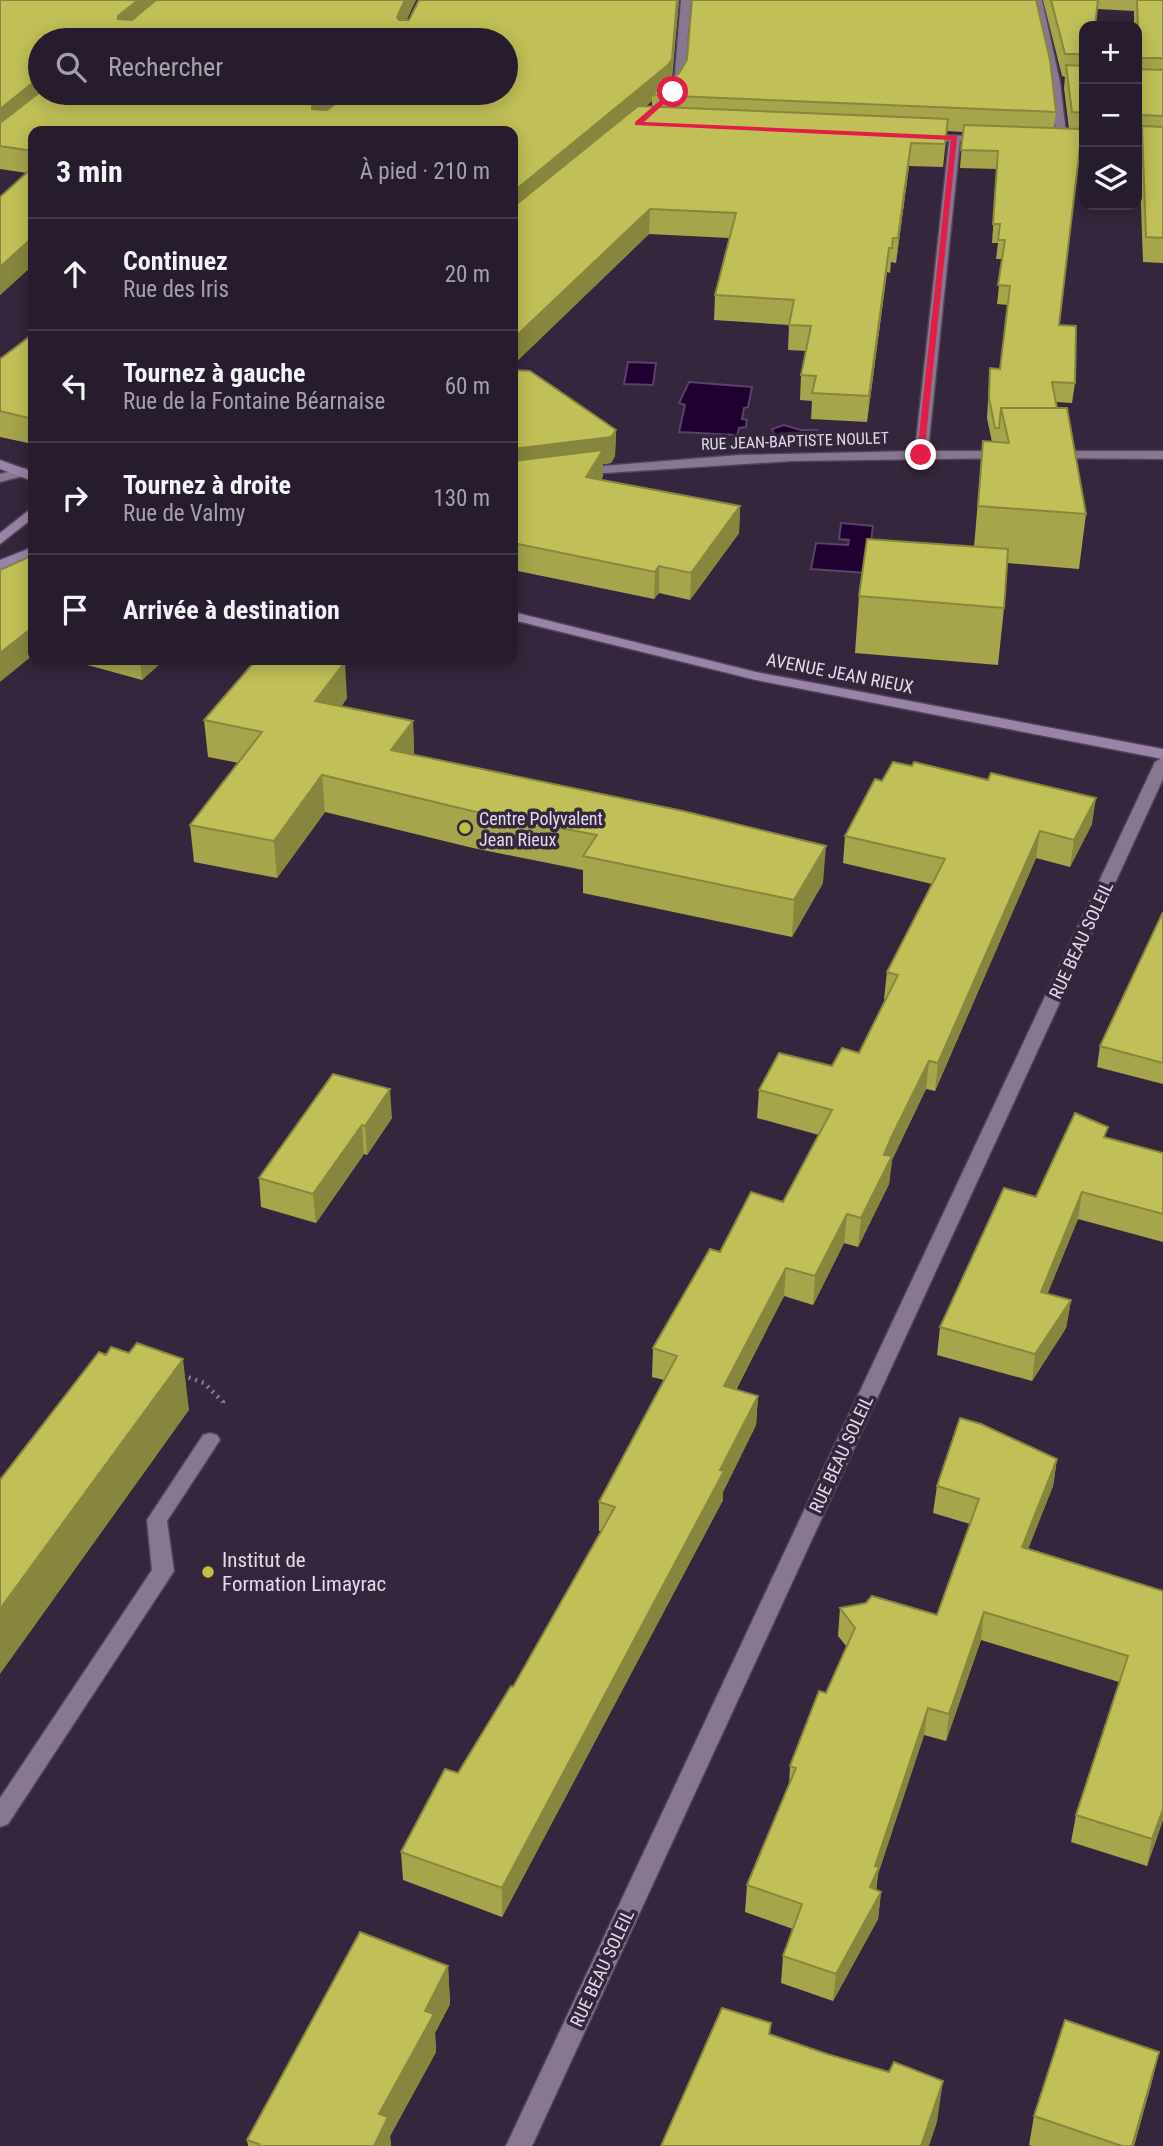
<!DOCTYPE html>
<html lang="fr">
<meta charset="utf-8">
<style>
:root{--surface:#271c2d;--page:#2f2535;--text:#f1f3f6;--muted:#a4a1aa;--line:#433a49}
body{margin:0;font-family:"Roboto Condensed",sans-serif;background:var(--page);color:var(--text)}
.controls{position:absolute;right:21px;top:21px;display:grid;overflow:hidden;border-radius:14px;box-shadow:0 4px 18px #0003}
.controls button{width:63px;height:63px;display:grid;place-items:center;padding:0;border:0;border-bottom:2px solid var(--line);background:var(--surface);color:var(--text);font:35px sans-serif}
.stop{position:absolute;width:21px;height:21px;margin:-16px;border:5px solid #e11d48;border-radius:50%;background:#fff}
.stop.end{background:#e11d48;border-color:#fff;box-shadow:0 2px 7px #0008}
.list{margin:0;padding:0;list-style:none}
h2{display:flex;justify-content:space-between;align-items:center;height:91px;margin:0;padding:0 28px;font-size:30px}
h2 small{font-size:23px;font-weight:400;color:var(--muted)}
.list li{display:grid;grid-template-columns:46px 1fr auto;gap:21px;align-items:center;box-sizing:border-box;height:112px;padding:0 28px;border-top:2px solid var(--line)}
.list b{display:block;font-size:26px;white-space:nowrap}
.list p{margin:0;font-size:23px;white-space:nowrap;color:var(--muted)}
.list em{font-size:23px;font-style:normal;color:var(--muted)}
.icon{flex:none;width:38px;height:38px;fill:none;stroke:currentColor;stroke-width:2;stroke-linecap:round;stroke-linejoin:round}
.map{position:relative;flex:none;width:1163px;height:2146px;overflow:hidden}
.search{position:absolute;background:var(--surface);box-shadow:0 4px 18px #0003;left:28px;top:28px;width:490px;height:77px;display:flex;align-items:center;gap:18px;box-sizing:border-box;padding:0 24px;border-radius:38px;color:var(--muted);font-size:26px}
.panel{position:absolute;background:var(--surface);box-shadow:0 4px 18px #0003;left:28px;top:126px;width:490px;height:539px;border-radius:14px}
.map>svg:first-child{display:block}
</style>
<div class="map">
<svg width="1163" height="2146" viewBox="0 0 1163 2146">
<rect width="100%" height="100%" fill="#34263c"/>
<path fill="#1f0030" stroke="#5a4268" stroke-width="2" d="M 628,362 L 656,363 L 653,385 L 624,384 Z
M 689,382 L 752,387 L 748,407 L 744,408 L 742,419 L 747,420 L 746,427 L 739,428 L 737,435 L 679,432 L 685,405 L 679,403 Z
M 784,425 L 801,430 L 817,430 L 822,436 L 815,439 L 776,439 L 772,429 Z
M 841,523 L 873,526 L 867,573 L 811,569 L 816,543 L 848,545 L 849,540 L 839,539 Z"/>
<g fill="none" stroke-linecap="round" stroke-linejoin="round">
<g stroke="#4f4456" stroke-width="3">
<path id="lane" d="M 210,1433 L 217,1435 L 220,1440 L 167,1521 L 174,1571 L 8,1824 L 0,1827 L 0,1798 L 152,1570 L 147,1520 L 203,1435 Z"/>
</g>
<g stroke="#4f4456" stroke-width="3">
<path id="street" d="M 681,0 L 691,0 L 684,83 L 677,94 L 673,95 L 668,92 L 674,83 Z
M 1032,0 L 1042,0 L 1060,82 L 1067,141 L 1062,144 L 1057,141 L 1050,82 Z
M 920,135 L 984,136 L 989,139 L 984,142 L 960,141 L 928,451 L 1006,451 L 1011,452 L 1011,458 L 792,461 L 574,475 L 572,472 L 579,468 L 739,455 L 915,451 L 949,141 L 924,140 L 919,137 Z
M 1137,141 L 1163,142 L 1163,148 L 1137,147 Z
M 1051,451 L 1163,451 L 1163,459 L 1046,458 L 1046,452 Z
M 22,468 L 27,469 L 27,475 L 0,482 L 0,474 Z
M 1163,757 L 1163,779 L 532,2146 L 506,2146 L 1155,762 Z"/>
</g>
<g stroke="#4f4456" stroke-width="3">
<path id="secondary" d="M 0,460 L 33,472 L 33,481 L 0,469 Z
M 33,507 L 33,518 L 0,544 L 0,533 Z
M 33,547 L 33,556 L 0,569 L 0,560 Z
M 513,612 L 756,672 L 1163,749 L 1163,759 L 756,680 L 513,620 Z"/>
</g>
<path stroke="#8a7f91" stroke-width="4.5" stroke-dasharray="2 5" stroke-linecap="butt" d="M 182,1375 L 204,1383 L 223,1402 L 222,1406"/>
<use href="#lane" fill="#877791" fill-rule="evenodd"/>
<use href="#street" fill="#877791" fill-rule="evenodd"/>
<use href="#secondary" fill="#9a83a8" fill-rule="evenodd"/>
</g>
<path fill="#a6a54c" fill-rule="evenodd" d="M 0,0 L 416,0 L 406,20 L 409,20 L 419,0 L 679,0 L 672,79 L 1056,112 L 1054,128 L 1069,129 L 1064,88 L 1065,77 L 1062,76 L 1043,0 L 1163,0 L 1163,263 L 1143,262 L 1139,150 L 1140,138 L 1138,138 L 1137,95 L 1138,81 L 1137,81 L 1137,26 L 1134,26 L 1134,11 L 1097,9 L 1084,26 L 1084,116 L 1059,325 L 1075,383 L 1072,403 L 1056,402 L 1086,514 L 1079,569 L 1007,563 L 1004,608 L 998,665 L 855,653 L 859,596 L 974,547 L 983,441 L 992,442 L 987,418 L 990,368 L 1000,369 L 1008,305 L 997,304 L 1002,259 L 996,259 L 998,243 L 992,243 L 997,169 L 960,168 L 963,132 L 947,131 L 943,167 L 909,166 L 896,263 L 891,262 L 890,273 L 887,272 L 867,422 L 811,419 L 812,401 L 800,400 L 801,375 L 806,351 L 788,350 L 789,325 L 714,320 L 715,295 L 729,238 L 649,234 L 513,365 L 513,131 L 33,131 L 33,265 L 0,295 L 27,173 L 0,169 ZM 40,40 L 506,40 L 506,93 L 40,93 ZM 652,101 L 652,107 L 645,107 Z
M 33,334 L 33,444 L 0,437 L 0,359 Z
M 513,370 L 616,430 L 615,456 L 611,463 L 603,464 L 603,476 L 601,480 L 740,506 L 739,533 L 690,600 L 659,593 L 654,599 L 513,570 Z
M 69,660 L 164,660 L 142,680 Z
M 347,698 L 341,707 L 413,721 L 414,755 L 823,883 L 792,937 L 583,893 L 583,870 L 473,848 L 325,812 L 277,878 L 194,862 L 190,825 L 239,763 L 208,757 L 204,720 Z
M 1092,824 L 1070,867 L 1036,858 L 935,1091 L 926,1089 L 892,1160 L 889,1184 L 858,1247 L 844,1243 L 813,1305 L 784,1296 L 736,1390 L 758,1396 L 756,1425 L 723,1492 L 723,1500 L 502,1917 L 403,1880 L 401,1852 L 458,1773 L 513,1687 L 601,1531 L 599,1531 L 599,1502 L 664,1380 L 652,1377 L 653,1348 L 720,1252 L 783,1202 L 819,1135 L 757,1118 L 759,1090 L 832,1066 L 859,1053 L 886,1000 L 884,999 L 887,972 L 932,884 L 843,863 L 845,836 Z
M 1163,912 L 1163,1084 L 1097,1067 L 1100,1046 Z
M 333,1074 L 392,1118 L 367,1155 L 364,1154 L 316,1223 L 261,1207 L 259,1178 Z
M 1107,1138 L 1163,1153 L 1163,1242 L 1078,1219 L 1047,1294 L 1071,1300 L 1066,1328 L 1032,1381 L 937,1355 L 940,1327 L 1036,1197 Z
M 1057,1459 L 1053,1486 L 1028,1549 L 1163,1591 L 1163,1820 L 1147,1866 L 1071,1842 L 1076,1815 L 1119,1682 L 981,1640 L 946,1741 L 924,1735 L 878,1874 L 876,1890 L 881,1892 L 878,1919 L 833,2001 L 781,1983 L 783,1956 L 793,1929 L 745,1912 L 747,1885 L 789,1785 L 790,1766 L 826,1693 L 847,1647 L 838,1636 L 840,1608 L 937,1615 L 970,1524 L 933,1513 L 937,1486 Z
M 448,1966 L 450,2004 L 435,2033 L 436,2052 L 390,2136 L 391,2146 L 248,2146 L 247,2140 Z
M 1159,2052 L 1152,2081 L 1134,2146 L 1032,2146 L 1029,2145 L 1034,2116 Z"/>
<path fill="#87863e" d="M 138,0 L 168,0 L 120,40 L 118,16 Z
M 405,0 L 416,0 L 398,39 L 397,17 Z
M 677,0 L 679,0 L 671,82 L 652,95 L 652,101 L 513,217 L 513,192 Z
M 40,77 L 40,93 L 0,135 L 0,109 Z
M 329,93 L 361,93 L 313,131 L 312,106 Z
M 911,143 L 909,166 L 896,263 L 898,238 Z
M 650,209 L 649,234 L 513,365 L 513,339 Z
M 33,237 L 33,265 L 0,295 L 0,267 Z
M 889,248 L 887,272 L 867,422 L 869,396 Z
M 616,430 L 615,456 L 611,463 L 603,464 L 603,476 L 586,504 L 513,475 L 513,449 Z
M 740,506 L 739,533 L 690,600 L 691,573 Z
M 659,566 L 659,593 L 654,599 L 655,572 Z
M 33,627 L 33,655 L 0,682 L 0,653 Z
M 140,660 L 164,660 L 142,680 Z
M 345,662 L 347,698 L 317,737 L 315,701 Z
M 413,721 L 414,757 L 391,750 Z
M 322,775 L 325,812 L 277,878 L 274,841 Z
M 1096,798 L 1092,824 L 1070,867 L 1074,840 Z
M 1040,831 L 1036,858 L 935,1091 L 938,1063 Z
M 826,846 L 823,883 L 792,937 L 794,900 Z
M 929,1061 L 926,1089 L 892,1160 L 889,1184 L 858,1247 L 861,1218 L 884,1155 L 891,1138 Z
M 390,1089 L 392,1118 L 367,1155 L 365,1126 Z
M 362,1125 L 364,1154 L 316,1223 L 313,1194 Z
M 1082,1192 L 1078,1219 L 1037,1320 L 1041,1292 Z
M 847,1214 L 844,1243 L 813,1305 L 815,1276 Z
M 786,1268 L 784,1296 L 722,1415 L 724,1386 Z
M 1071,1300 L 1066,1328 L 1032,1381 L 1035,1354 Z
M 183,1359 L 189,1410 L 0,1674 L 0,1609 Z
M 758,1396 L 756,1425 L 723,1492 L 723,1500 L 502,1917 L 502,1888 L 720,1470 Z
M 1057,1459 L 1053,1486 L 1018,1574 L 1022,1547 Z
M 984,1612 L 981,1640 L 946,1741 L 949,1714 Z
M 928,1708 L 924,1735 L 878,1874 L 876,1894 L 870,1887 L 875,1866 Z
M 1163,1809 L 1163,1820 L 1147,1866 L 1152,1839 Z
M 881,1892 L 878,1919 L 833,2001 L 836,1974 Z
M 448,1966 L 450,2004 L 435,2033 L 436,2052 L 390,2136 L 391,2146 L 374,2146 L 379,2114 L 425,2011 Z
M 1159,2052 L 1152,2081 L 1134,2146 L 1132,2146 Z
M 943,2081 L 937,2122 L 929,2146 L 921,2146 Z"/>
<path fill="#c1c058" stroke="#87863e" stroke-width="2" d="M 0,0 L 138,0 L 118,16 L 118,19 L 132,20 L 156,0 L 405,0 L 397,17 L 399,20 L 409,20 L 419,0 L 677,0 L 672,59 L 668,65 L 513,192 L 513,131 L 33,131 L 33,151 L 0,146 L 0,123 L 40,92 L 329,93 L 312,106 L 312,109 L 327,110 L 350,93 L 506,93 L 506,40 L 40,40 L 40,77 L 0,109 Z
M 692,0 L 1036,0 L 1050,60 L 1056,112 L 652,95 L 679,73 L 687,60 Z
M 1051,0 L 1098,0 L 1095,26 L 1084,26 L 1084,54 L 1065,54 Z
M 1137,0 L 1163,0 L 1163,58 L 1139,58 Z
M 1066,65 L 1084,66 L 1084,113 L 1072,112 Z
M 1139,69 L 1163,70 L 1163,116 L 1141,115 Z
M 638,106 L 948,119 L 945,144 L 911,143 L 898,238 L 893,238 L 892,248 L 889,248 L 869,396 L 812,393 L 816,376 L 801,375 L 811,326 L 789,325 L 794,300 L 715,295 L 736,213 L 650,209 L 513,339 L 513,207 Z
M 964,125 L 1082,129 L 1059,325 L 1076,326 L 1075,383 L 1052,382 L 1057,408 L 1001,408 L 999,428 L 995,428 L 989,398 L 990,368 L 1000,369 L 1010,286 L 998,285 L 1005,240 L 998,240 L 1000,224 L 993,224 L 998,151 L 961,150 Z
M 1142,126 L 1163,127 L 1163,238 L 1146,237 Z
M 33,167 L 33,237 L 0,267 L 0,197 Z
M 33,334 L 33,419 L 0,411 L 0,359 Z
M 513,370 L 530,371 L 616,430 L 611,437 L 513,449 Z
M 1001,408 L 1067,408 L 1086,514 L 978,506 L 983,441 L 1009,443 Z
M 603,450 L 586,477 L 740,506 L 691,573 L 659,566 L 655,572 L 513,543 L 513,461 Z
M 867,539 L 1008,549 L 1004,608 L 859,596 Z
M 33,555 L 33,627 L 0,653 L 0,570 Z
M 256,660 L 334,660 L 345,662 L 315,701 L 413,721 L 391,750 L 683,811 L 826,846 L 794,900 L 583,856 L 597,835 L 472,811 L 322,775 L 274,841 L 190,825 L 262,732 L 204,720 Z
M 893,762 L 912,766 L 914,762 L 988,780 L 991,773 L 1096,798 L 1074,840 L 1040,831 L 938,1063 L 929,1061 L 891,1138 L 884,1155 L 892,1156 L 861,1218 L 847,1214 L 815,1276 L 786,1268 L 724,1386 L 758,1396 L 720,1470 L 724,1471 L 502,1888 L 401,1852 L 445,1769 L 458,1773 L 511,1686 L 513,1687 L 615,1507 L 599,1502 L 677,1356 L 653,1348 L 710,1249 L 720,1252 L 751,1192 L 783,1202 L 832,1110 L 759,1090 L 779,1053 L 832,1066 L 842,1048 L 859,1053 L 898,975 L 887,972 L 945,859 L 845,836 L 875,779 L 882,781 Z
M 1163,912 L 1163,1063 L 1100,1046 Z
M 333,1074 L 390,1089 L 365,1126 L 362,1125 L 313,1194 L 259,1178 Z
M 1075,1113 L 1108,1127 L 1104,1137 L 1163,1153 L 1163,1214 L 1082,1192 L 1041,1292 L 1071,1300 L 1035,1354 L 940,1327 L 1004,1188 L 1036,1197 Z
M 137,1343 L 183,1359 L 0,1609 L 0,1480 L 99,1352 L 106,1355 L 111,1347 L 129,1353 Z
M 960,1418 L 981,1424 L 1057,1459 L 1022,1547 L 1163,1591 L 1163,1809 L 1152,1839 L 1076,1815 L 1128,1656 L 984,1612 L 949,1714 L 928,1708 L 875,1866 L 879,1867 L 870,1887 L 881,1892 L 836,1974 L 783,1956 L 802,1904 L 747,1885 L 796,1768 L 790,1766 L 819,1691 L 826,1693 L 855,1628 L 840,1608 L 866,1603 L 872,1596 L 937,1615 L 979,1499 L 937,1486 Z
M 360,1932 L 448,1966 L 425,2011 L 434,2014 L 379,2114 L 388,2117 L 374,2146 L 258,2146 L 259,2144 L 247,2140 Z
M 722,2008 L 771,2023 L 769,2034 L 827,2054 L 889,2072 L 894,2062 L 943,2081 L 921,2146 L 661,2146 Z
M 1065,2020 L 1159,2052 L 1132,2146 L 1122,2146 L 1034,2116 Z"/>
<path fill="#e11d48" d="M 671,91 L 677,92 L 644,122 L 957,136 L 924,456 L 917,455 L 951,140 L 635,125 L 635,122 Z"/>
<g fill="#c1be40" stroke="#34263c" stroke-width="2.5">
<circle cx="465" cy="828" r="7"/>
<circle cx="208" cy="1572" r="7"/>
</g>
<g text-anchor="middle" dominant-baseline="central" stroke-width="7" stroke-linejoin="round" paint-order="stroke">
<g font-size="16" fill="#e3dbe9" stroke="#34263c">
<text transform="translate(795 441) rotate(-2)">RUE JEAN-BAPTISTE NOULET</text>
</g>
<g font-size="18" fill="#e3dbe9" stroke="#34263c">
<text transform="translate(840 673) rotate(11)">AVENUE JEAN RIEUX</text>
<text transform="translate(1081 940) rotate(-65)">RUE BEAU SOLEIL</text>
<text transform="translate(841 1454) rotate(-65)">RUE BEAU SOLEIL</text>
<text transform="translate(602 1968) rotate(-65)">RUE BEAU SOLEIL</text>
</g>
<g font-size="18" fill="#e3dbe9" stroke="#34263c" text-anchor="start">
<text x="479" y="818">Centre Polyvalent<tspan x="479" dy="21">Jean Rieux</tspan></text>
</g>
<g font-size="21" fill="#e3dbe9" stroke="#34263c" text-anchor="start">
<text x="222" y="1560">Institut de<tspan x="222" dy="24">Formation Limayrac</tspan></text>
</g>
</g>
</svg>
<div class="controls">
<button>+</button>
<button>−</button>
<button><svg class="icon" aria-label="layers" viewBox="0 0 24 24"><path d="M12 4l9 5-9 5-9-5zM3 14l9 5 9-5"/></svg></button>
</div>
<div class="stop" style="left:673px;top:92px"></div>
<div class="stop end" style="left:921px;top:455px"></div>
<div class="search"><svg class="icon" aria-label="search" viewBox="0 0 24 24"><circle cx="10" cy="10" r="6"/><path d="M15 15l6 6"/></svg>Rechercher</div>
<section class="panel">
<h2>3 min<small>À pied · 210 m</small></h2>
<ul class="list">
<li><svg class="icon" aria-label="ahead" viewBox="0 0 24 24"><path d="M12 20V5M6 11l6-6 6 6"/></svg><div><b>Continuez</b><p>Rue des Iris</p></div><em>20 m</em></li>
<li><svg class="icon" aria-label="left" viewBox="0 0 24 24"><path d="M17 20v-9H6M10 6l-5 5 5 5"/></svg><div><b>Tournez à gauche</b><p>Rue de la Fontaine Béarnaise</p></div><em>60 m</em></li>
<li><svg class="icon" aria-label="right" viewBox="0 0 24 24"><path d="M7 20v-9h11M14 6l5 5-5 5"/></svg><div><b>Tournez à droite</b><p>Rue de Valmy</p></div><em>130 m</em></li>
<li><svg class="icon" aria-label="arrive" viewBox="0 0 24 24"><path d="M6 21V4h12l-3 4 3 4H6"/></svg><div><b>Arrivée à destination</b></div></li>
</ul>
</section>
</div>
